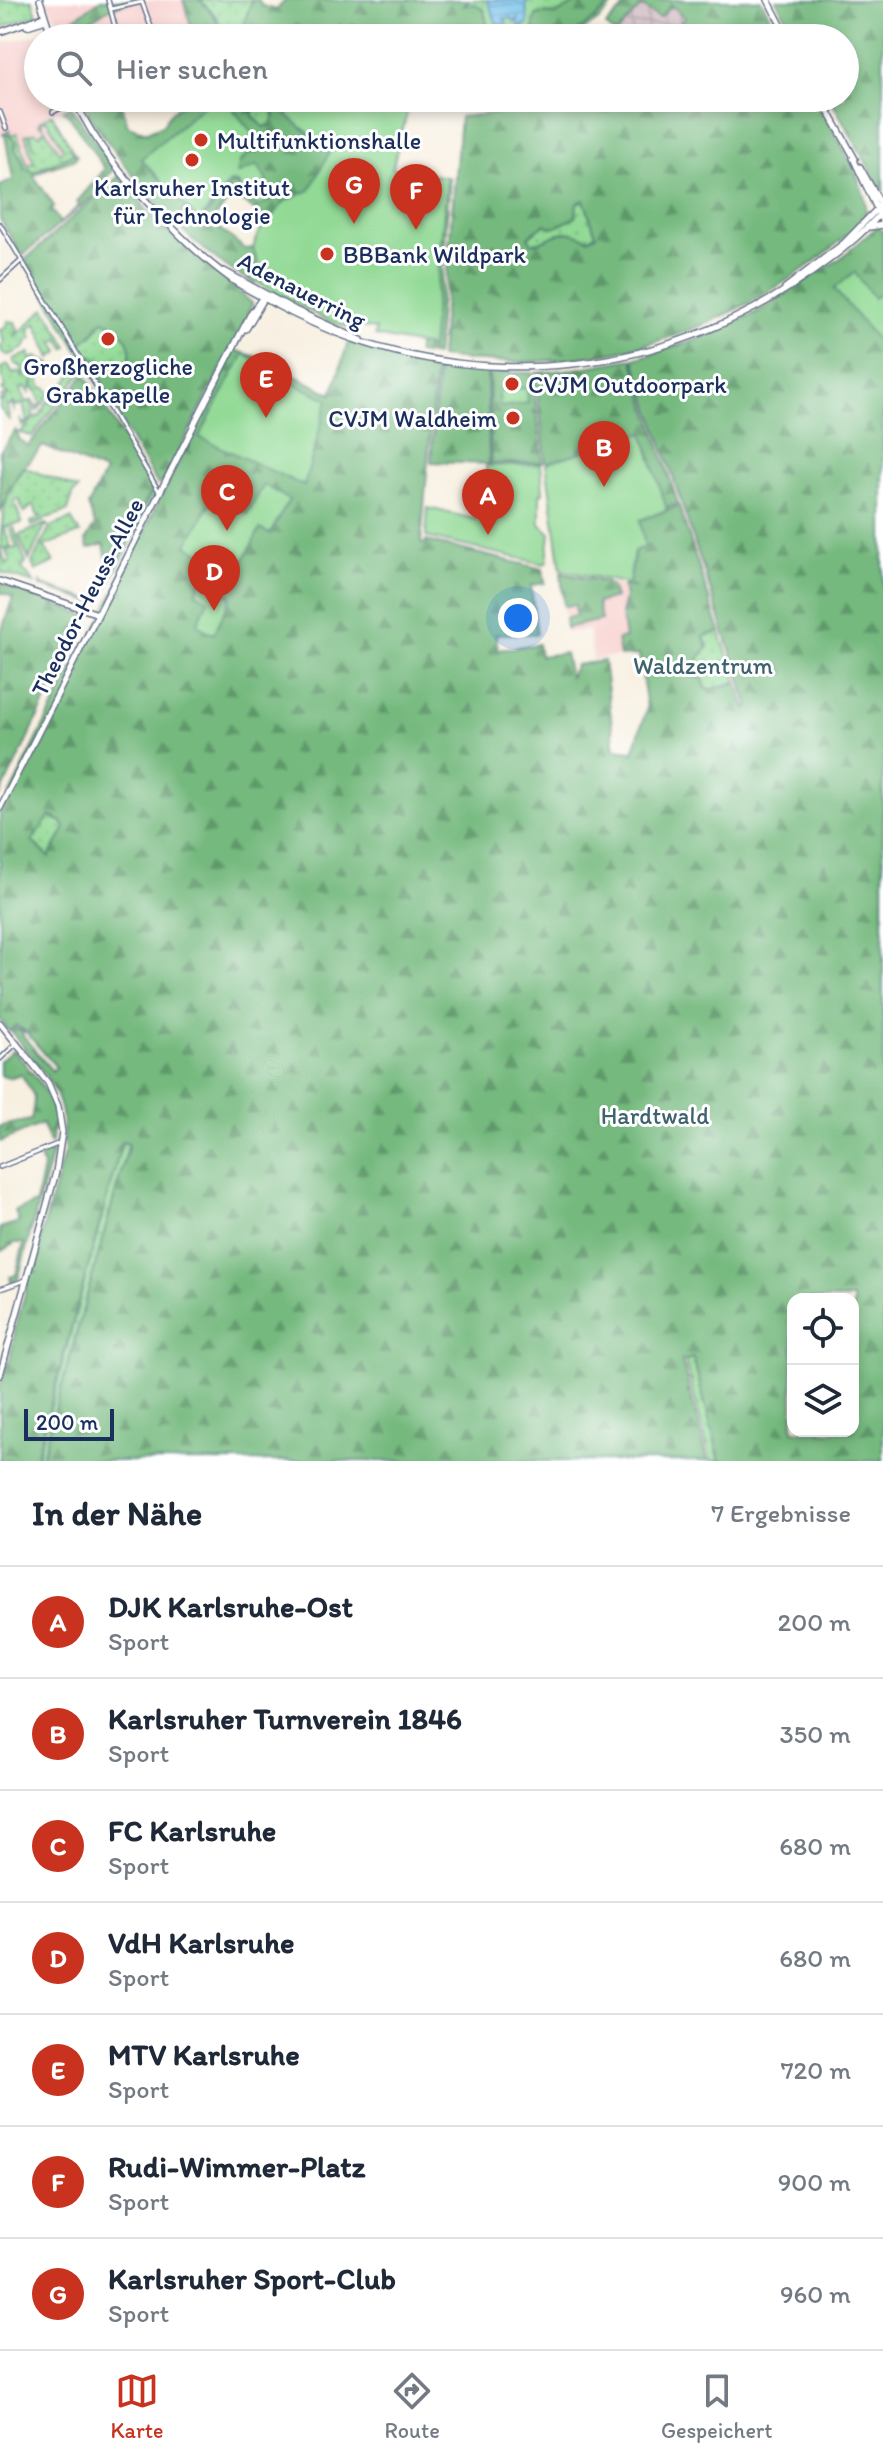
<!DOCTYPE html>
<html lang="de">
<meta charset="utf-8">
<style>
:root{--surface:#fff;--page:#f6f6f7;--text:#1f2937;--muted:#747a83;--line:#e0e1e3;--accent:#c8321e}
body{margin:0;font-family:Itim,sans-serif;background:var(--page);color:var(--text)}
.controls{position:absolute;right:24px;bottom:24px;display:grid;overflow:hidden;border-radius:16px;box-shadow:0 4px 12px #0003}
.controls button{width:72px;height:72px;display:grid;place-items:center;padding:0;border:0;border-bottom:2px solid var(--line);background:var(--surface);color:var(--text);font:40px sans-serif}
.scale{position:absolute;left:24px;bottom:20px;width:90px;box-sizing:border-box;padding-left:8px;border:4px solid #1b2f5e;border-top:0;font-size:22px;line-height:28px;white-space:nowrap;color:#1b2f5e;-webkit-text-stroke:6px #fff;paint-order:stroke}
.you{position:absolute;left:518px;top:618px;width:28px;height:28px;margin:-20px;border:6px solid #fff;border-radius:50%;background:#1a73e8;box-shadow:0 0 0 12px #1a73e833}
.badge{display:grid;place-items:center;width:52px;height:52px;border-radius:50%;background:var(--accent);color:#fff;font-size:26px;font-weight:700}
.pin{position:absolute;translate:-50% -66px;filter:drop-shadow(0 2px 4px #0008)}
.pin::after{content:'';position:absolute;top:42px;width:28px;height:24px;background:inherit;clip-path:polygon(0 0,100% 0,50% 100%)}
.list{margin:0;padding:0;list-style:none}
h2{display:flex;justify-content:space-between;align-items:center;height:104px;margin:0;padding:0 32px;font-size:34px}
h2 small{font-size:26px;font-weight:400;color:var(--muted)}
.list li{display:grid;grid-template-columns:52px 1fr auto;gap:24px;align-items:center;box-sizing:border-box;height:112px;padding:0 32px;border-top:2px solid var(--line)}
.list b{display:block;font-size:30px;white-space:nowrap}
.list p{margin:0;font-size:26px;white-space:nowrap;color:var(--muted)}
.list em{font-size:26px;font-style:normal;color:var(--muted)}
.icon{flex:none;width:44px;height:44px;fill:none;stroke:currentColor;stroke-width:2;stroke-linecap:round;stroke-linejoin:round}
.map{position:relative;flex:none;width:883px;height:1461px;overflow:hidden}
.search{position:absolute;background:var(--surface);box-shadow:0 4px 12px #0003;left:24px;right:24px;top:24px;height:88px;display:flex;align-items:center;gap:20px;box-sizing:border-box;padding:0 28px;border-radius:44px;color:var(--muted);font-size:30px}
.sheet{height:888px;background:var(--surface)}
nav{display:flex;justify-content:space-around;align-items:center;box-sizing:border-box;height:112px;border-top:2px solid var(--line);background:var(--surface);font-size:22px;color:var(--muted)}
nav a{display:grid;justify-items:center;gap:4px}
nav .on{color:var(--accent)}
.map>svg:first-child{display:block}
</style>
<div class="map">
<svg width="883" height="1461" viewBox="0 0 883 1461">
<defs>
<pattern id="industrial-grid" width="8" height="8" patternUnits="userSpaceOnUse" patternTransform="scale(2)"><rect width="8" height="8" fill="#d2bec4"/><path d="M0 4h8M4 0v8" fill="none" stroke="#aa9ba2"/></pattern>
<pattern id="green-dots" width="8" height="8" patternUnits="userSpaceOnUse" patternTransform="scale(2)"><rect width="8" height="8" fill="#91d994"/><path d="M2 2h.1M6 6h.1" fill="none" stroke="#7cbb82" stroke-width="1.8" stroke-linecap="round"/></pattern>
<pattern id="forest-firs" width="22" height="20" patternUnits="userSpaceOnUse" patternTransform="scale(2)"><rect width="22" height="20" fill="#74b97e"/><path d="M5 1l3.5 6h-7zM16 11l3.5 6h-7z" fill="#5e976a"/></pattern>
<pattern id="water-rules" width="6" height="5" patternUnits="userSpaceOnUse" patternTransform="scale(2)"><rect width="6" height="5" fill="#6fbfea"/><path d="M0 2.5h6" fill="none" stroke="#5a9cc1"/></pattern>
</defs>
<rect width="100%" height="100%" fill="#fff"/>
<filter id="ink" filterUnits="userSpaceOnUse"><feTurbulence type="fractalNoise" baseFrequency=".0125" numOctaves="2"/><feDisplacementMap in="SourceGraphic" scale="16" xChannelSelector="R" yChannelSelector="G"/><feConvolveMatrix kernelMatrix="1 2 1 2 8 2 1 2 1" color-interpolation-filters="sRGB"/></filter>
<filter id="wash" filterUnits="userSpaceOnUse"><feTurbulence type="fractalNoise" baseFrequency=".006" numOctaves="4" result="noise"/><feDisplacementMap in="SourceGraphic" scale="32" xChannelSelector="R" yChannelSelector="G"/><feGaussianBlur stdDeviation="1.8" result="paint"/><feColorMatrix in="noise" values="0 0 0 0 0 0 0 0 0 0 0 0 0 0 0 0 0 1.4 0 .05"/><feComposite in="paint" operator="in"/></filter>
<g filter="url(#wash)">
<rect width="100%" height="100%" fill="#f7efdf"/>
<path fill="#f7d0ce" d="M 46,0 L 189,0 L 201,38 L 84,38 L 81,26 L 86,22 L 55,17 Z
M 45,33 L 46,38 L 38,38 L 38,98 L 68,98 L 71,106 L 53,114 L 77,156 L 32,178 L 13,180 L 5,135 L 0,134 L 0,44 Z
M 560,573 L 633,588 L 629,655 L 593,659 L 589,630 L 566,633 Z"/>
<path fill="url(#industrial-grid)" d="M 672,5 L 686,18 L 685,29 L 676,38 L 621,38 L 616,35 L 641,6 L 660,17 Z"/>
<path fill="url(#green-dots)" stroke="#568479" stroke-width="2" d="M 0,0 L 32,0 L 37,15 L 0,28 Z
M 200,0 L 252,0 L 249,29 L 251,38 L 224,38 L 217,17 Z
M 465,0 L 618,0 L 599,20 L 572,38 L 461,38 Z
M 253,98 L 266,98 L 275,116 L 270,126 L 263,127 L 253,116 Z
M 52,114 L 74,153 L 67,158 L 41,167 L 41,169 L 33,173 L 25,169 L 22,159 L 15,149 L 17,144 L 6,133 L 9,129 L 11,135 L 17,133 L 28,165 L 34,162 L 25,135 L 29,134 L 34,148 L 30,134 L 35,132 L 40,135 L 45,129 L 60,152 L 64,149 L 46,119 L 41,122 L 44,127 L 39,124 L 40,121 Z
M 584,200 L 596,235 L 588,239 C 561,227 556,240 532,243 L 528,237 L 545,224 L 549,225 L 575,212 L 576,203 Z
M 45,308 L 68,347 L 65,349 L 59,339 L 54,342 L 59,352 L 51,358 L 36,324 L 29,329 L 32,338 L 27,341 L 24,348 L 10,355 L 3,354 L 0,346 L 4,343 L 0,330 L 6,327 L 7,321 L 15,322 L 18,330 L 14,338 Z
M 103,319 C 120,327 135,340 130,360 C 117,372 104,365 92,355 L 84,361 L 76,347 L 93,334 Z
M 30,353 L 30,359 L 36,357 L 51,364 L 41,368 L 39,363 L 34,365 L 42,388 L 47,388 L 50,394 L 37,411 L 33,400 L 36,407 L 41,404 L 36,390 L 32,389 L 34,378 L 29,391 L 30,395 L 25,387 L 21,389 L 25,402 L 31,401 L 34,412 L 32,413 L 33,418 L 22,426 L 20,418 L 23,424 L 27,422 L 23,404 L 17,406 L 14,403 L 15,413 L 12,404 L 7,406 L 10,421 L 0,409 L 0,399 L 1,401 L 5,400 L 4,396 L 0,397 L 8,395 L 2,390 L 5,388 L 0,368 L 8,365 L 13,374 L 20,372 L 24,379 L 22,367 L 14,363 L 14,359 Z
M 78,362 L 82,372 L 32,436 L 20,433 L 36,416 L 39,417 L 48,401 L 51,403 L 55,397 L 53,395 L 57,390 L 60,391 L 74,372 L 72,370 Z
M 24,467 L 78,489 L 73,494 L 68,511 L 44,519 L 44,521 L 32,526 L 31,522 L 39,519 L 41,516 L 38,516 L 33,505 L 24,513 L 19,499 L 14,501 L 22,523 L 4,527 L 11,547 L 0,549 L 6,563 L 10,562 L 6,550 L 17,548 L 10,529 L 14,528 L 26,563 L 22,568 L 34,583 L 0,572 C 0,535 0,496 24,467 Z
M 154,489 L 155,498 L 105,591 L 111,577 L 99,602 L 94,603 L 40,586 L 40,581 L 42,585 L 93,601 L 103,582 L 105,585 Z
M 71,519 L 80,533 L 44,546 L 54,562 L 35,571 L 32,563 L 50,527 Z
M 46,524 L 48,526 L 45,526 L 29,560 L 19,535 Z
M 711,607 L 737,682 L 700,694 L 674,657 Z
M 50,816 L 62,822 L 66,828 L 49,857 L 31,841 Z
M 122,1142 L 129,1144 L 41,1461 L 36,1461 Z
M 693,1358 L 720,1461 L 711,1461 L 685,1360 Z"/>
<path fill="url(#forest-firs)" stroke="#48746e" stroke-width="2" fill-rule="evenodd" d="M 101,0 L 134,0 L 108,9 L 81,26 L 84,38 L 58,38 L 55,27 L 73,19 Z
M 183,0 L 200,0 C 212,13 219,20 224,38 L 195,38 Z
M 252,0 L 259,0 L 262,6 L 276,10 L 286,0 L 469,0 L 464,5 L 475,4 L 484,10 L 489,32 L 487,37 L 484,38 L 373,38 L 353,24 L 342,38 L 251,38 L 244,23 Z
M 581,0 L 592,0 L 593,3 L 615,0 L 594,20 L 567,38 L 539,38 L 542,33 L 533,29 L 536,15 L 546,13 L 556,15 Z
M 631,0 L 761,0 L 782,38 L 676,38 L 684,30 L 679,24 L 685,18 L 672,5 L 660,18 L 641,6 L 615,35 L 606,26 Z
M 776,0 L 883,0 L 883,193 L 830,98 L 845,98 L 845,38 L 797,38 Z
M 82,98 L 124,98 L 122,104 L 128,126 L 147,132 L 163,125 C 172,104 191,98 213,98 L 141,159 L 201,222 L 232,183 L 248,190 L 266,183 L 236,174 L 240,162 L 260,143 L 224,98 L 253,98 L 253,116 L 264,127 L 270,126 L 275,116 L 266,98 L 295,98 L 284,113 L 331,151 L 310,191 L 285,201 L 267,222 L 261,215 L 233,195 L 211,222 L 245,249 L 255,248 L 259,266 L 249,278 L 255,282 L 254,284 C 195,251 149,200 111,146 C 100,132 87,116 82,98 Z
M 506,98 L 679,98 L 683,101 L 686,98 L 815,98 C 829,124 869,185 866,213 C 849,237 822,257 798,273 C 690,347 570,374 440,357 L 460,117 L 507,112 ZM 584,200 L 596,235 L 588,239 C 555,223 561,239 532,243 L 528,237 L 535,230 L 541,228 L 545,224 L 554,228 L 576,217 L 577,203 Z
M 71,106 L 114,170 L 98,184 L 93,196 L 22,256 L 0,219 L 0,186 L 13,180 L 5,135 L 2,135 L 6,133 L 16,141 L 15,149 L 22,159 L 25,169 L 30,169 L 33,173 L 74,153 L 77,156 L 74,160 L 46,169 L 34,176 L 54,206 L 51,209 L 60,223 L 79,206 L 77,202 L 105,169 L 67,113 L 63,111 Z
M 119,176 L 148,211 L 252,303 L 250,312 L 164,481 L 158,485 L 84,361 L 92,355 C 133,389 147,339 103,320 L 93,334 L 76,347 L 25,260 Z
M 446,177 L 450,178 L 436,356 L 417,353 Z
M 877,227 L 883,231 L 883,292 L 875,298 L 883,343 L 883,1461 L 720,1461 L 693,1358 L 682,1361 L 708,1461 L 41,1461 L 129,1144 L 122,1142 L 35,1461 L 0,1461 L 0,1384 L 10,1358 L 16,1326 L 65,1150 C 62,1138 64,1125 62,1113 C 56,1081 31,1057 12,1033 L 17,1029 L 24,1032 L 22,1035 L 52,1071 L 56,1067 L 25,1031 L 17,1026 L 9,1032 L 0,1020 L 0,813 L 85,644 L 91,638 L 234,350 L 254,356 L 332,394 L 348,342 L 395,357 L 436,365 L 421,543 L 425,544 L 426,541 L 543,569 L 545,583 L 531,585 L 537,634 L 496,634 L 498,650 L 538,644 L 540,656 L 565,653 L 570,677 L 576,665 L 604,661 L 615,749 L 633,751 L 632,755 L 647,708 L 639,655 L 620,656 L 617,640 L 625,638 L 621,614 L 625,597 L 623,586 L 633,587 L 629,584 L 640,520 L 679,506 L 720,632 L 704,636 L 708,648 L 698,659 L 699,664 L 690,672 L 692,677 L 703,679 L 706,688 L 712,689 L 737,682 L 746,708 L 749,707 L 634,359 L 699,339 L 759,311 L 842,257 ZM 209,565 L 227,571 L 230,576 L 227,591 L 231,598 L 198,623 L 209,599 L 196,593 ZM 50,816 L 62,822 L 65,828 L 49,857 L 32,841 ZM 793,1299 L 853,1299 L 853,1431 L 793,1431 Z
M 632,359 L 678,504 L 652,512 L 651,457 L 643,433 L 546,463 L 535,373 L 574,369 Z
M 438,367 L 487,371 L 489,464 L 431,462 Z
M 489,372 L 532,373 L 543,462 L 491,464 Z
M 85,374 L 153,487 L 105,582 L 102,582 L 107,561 L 104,544 L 88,549 L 86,540 L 95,525 L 88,506 L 105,472 L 43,446 L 19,472 L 0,512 L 0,451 L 16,430 L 20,440 L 28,446 Z
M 561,573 L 605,582 L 611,586 L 615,598 L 597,603 L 601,620 L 566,628 L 565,618 L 576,616 L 575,605 L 564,606 Z
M 0,583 L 87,616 L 0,796 L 0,635 L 13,597 L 0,592 Z
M 13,1050 C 32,1072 53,1093 56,1127 L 53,1127 L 52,1143 L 50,1144 L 42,1124 L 0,1142 L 0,1126 L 31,1120 C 36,1092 36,1099 21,1074 L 8,1078 L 0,1075 L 0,1061 Z
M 45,1151 L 52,1153 L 18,1280 L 11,1282 L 10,1277 L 16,1275 L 24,1243 L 15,1243 L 0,1252 L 0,1228 L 19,1222 L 15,1211 L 36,1203 L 43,1167 L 39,1154 Z"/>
<path fill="#91d994" stroke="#568479" stroke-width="2" d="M 213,98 L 224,98 L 260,143 L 240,161 L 237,174 L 258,165 L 267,182 L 263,185 L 271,200 L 257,207 L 248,190 L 242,193 L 238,183 L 230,182 L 199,221 L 141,159 Z
M 300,98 L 393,98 L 410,103 L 392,169 L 447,177 L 431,347 L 375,336 L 376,329 L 356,326 L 354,330 L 322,318 L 249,278 L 259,266 L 253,248 L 259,232 L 285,201 L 310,190 L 330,151 L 287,115 Z
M 854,272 L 874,298 L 883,292 L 883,347 L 834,289 Z
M 244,354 L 283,372 L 283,379 L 328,399 L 304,486 L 199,437 Z
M 527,388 L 528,403 L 500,407 L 499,391 Z
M 643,433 L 667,510 L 640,520 L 645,547 L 634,551 L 629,584 L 561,570 L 546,463 Z
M 541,464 L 543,493 L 540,494 L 540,524 L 550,533 L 547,561 L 544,564 L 426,537 L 428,508 L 487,522 L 486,466 Z
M 264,485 L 289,500 L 270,534 L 260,529 L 237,573 L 187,545 L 214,497 L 247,514 Z
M 207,568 L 222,575 L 215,590 L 231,597 L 214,634 L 200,627 L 198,623 L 208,600 L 196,593 Z"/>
<path fill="url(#water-rules)" stroke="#4577a4" stroke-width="2" d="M 487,0 L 528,0 L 526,5 L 528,24 L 520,28 L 517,23 L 519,17 L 514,22 L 511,18 L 504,19 L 507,23 L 503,25 L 497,24 Z"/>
</g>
<g filter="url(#ink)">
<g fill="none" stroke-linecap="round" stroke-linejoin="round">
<g stroke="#68728b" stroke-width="6">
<path id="street" d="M 108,0 L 118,38
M 111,9 L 142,2 L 155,38
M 0,112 L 6,128
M 53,112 L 79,98
M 0,224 L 160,493
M 0,280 L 22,260
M 0,1059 L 17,1043
M 0,1167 L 60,1143
M 0,1289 L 26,1280"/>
</g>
<g stroke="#68728b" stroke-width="8">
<path id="secondary" d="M 40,0 L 52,38
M 768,0 L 788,38
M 27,26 L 46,20
M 0,32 L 45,16
M 74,98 C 94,144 132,189 168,223 C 187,243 209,263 231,279 C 246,290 263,297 278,306 C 433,389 617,387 769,300 C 811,275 851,247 883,211
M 821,98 L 855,159
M 860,167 L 883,208
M 870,227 L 883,225
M 224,271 L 295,310 L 361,340
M 785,288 L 844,243 L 877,209 L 853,158
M 246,329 L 265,297
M 193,426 L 250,315 L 265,294
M 0,581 L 98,614
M 0,808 L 194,425
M 0,1023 L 48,1083 L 58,1106 L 62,1132 L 56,1172 L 0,1375"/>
</g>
<g stroke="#68728b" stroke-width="9">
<path id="primary" d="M 883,202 L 877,209 L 883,221"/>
</g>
<use href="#street" stroke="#fff" stroke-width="3"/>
<use href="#secondary" stroke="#fff" stroke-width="5"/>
<use href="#primary" stroke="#fff" stroke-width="6"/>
</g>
</g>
<g fill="#c8321e" stroke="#fff" stroke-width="3">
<circle cx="201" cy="140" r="8"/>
<circle cx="192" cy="160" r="8"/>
<circle cx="327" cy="254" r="8"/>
<circle cx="108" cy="339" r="8"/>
<circle cx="512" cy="384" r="8"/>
<circle cx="513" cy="418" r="8"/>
</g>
<g text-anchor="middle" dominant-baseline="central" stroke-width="6" stroke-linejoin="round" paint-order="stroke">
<g font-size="24" fill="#1b2f5e" stroke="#fff" text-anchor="start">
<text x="217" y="140">Multifunktionshalle</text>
<text x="192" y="187" text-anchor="middle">Karlsruher Institut<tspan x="192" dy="28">für Technologie</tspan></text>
<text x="343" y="254">BBBank Wildpark</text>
<text x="108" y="366" text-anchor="middle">Großherzogliche<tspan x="108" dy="28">Grabkapelle</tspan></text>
<text x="528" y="384">CVJM Outdoorpark</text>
<text x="497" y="418" text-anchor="end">CVJM Waldheim</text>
</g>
<g font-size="24" fill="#1b2f5e" stroke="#fff">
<text transform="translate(302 290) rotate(27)">Adenauerring</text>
<text transform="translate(87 597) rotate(-63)">Theodor-Heuss-Allee</text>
</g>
<g font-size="24" fill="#3e626e" stroke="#fff">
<text x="703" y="665">Waldzentrum</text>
<text x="655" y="1115">Hardtwald</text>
</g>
</g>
</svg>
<div class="controls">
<button><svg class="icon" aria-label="locate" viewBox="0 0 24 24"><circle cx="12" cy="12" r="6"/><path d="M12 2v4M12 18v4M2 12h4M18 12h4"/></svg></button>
<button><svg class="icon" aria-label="layers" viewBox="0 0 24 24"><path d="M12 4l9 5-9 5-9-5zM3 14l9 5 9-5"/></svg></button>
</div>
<div class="scale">200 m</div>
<div class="you"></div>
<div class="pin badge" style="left:488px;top:535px">A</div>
<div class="pin badge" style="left:604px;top:487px">B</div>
<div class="pin badge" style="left:227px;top:531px">C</div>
<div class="pin badge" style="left:214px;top:611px">D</div>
<div class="pin badge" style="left:266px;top:418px">E</div>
<div class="pin badge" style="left:416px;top:230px">F</div>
<div class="pin badge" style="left:354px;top:224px">G</div>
<div class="search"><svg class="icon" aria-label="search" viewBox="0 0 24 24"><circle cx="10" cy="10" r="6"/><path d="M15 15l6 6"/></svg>Hier suchen</div>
</div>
<section class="sheet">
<h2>In der Nähe<small>7 Ergebnisse</small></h2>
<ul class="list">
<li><span class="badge">A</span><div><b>DJK Karlsruhe-Ost</b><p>Sport</p></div><em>200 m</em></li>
<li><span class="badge">B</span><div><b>Karlsruher Turnverein 1846</b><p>Sport</p></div><em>350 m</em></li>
<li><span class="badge">C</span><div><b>FC Karlsruhe</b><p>Sport</p></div><em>680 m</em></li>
<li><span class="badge">D</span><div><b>VdH Karlsruhe</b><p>Sport</p></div><em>680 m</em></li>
<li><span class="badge">E</span><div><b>MTV Karlsruhe</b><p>Sport</p></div><em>720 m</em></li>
<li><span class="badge">F</span><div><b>Rudi-Wimmer-Platz</b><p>Sport</p></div><em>900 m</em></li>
<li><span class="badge">G</span><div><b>Karlsruher Sport-Club</b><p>Sport</p></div><em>960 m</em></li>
</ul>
</section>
<nav>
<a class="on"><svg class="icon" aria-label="map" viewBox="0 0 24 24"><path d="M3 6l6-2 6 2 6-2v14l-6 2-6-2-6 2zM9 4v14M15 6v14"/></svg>Karte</a>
<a><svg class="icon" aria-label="directions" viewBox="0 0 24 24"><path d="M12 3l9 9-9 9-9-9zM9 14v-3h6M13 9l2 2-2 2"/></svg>Route</a>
<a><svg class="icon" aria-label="saved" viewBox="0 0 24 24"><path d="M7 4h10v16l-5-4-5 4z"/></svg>Gespeichert</a>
</nav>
